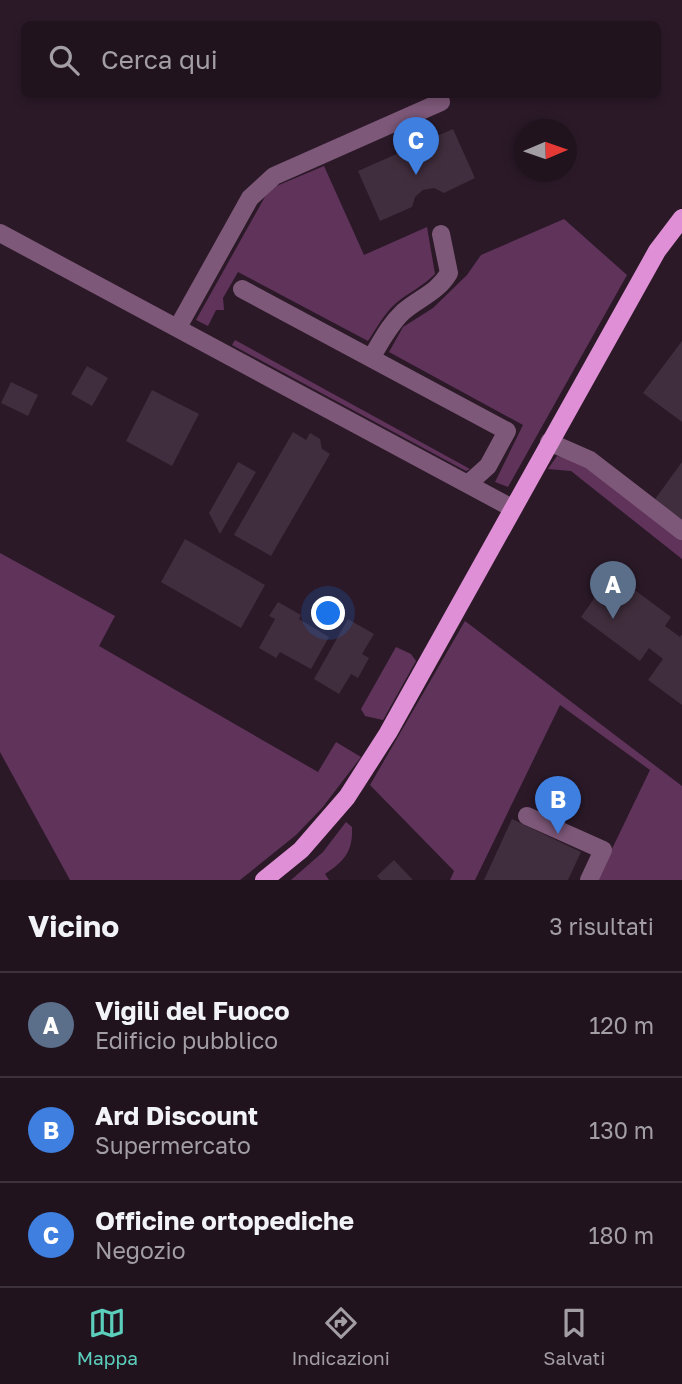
<!DOCTYPE html>
<html lang="it">
<style>
:root{--surface:#20131e;--page:#2d202b;--text:#f1f3f6;--muted:#a29ea4;--line:#3d323c;--accent:#5bcebc}
body{margin:0;font-family:"Golos Text",sans-serif;background:var(--page);color:var(--text)}
.compass{position:absolute;left:514px;top:119px;width:63px;height:63px;border-radius:50%;background:var(--surface);box-shadow:0 4px 10px #0003;rotate:88deg}
.you{position:absolute;left:329px;top:614px;width:24px;height:24px;margin:-18px;border:5px solid #fff;border-radius:50%;background:#1a73e8;box-shadow:0 0 0 10px #1a73e833}
.badge{display:grid;place-items:center;width:46px;height:46px;border-radius:50%;background:var(--accent);color:#fff;font-size:23px;font-weight:700}
.pin{position:absolute;translate:-50% -58px;filter:drop-shadow(0 2px 4px #0008)}
.pin::after{content:'';position:absolute;top:37px;width:24px;height:21px;background:inherit;clip-path:polygon(0 0,100% 0,50% 100%)}
.list{margin:0;padding:0;list-style:none}
h2{display:flex;justify-content:space-between;align-items:center;height:91px;margin:0;padding:0 28px;font-size:30px}
h2 small{font-size:23px;font-weight:400;color:var(--muted)}
.list li{display:grid;grid-template-columns:46px 1fr auto;gap:21px;align-items:center;box-sizing:border-box;height:105px;padding:0 28px;border-top:2px solid var(--line)}
.list b{display:block;font-size:26px;white-space:nowrap}
.list p{margin:0;font-size:23px;white-space:nowrap;color:var(--muted)}
.list em{font-size:23px;font-style:normal;color:var(--muted)}
.icon{flex:none;width:38px;height:38px;fill:none;stroke:currentColor;stroke-width:2;stroke-linecap:round;stroke-linejoin:round}
.map{position:relative;flex:none;width:682px;height:880px;overflow:hidden}
.search{position:absolute;background:var(--surface);box-shadow:0 4px 10px #0003;left:21px;right:21px;top:21px;height:77px;display:flex;align-items:center;gap:18px;box-sizing:border-box;padding:0 24px;border-radius:10px;color:var(--muted);font-size:26px}
.sheet{height:406px;background:var(--surface)}
nav{display:flex;justify-content:space-around;align-items:center;box-sizing:border-box;height:98px;border-top:2px solid var(--line);background:var(--surface);font-size:19px;color:var(--muted)}
nav a{display:grid;justify-items:center;gap:4px}
nav .on{color:var(--accent)}
.map>svg:first-child{display:block}
</style>
<div class="map">
<svg width="682" height="880" viewBox="0 0 682 880">
<rect width="100%" height="100%" fill="#2b1928"/>
<path fill="#60335b" d="M 324,166 L 364,255 L 427,227 L 435,274 C 422,287 409,292 395,304 C 384,314 376,329 368,341 L 238,272 L 223,298 L 224,310 L 216,310 L 208,326 L 196,320 L 266,195 L 274,187 Z
M 564,219 L 627,275 L 508,487 L 495,482 L 523,425 L 389,352 L 403,327 L 433,308 L 467,275 L 481,255 Z
M 235,340 L 470,469 L 466,471 L 232,345 Z
M 557,456 L 583,462 L 682,540 L 682,559 L 571,471 L 548,469 Z
M 0,553 L 115,616 L 99,646 L 318,772 L 336,742 L 361,757 L 322,808 L 296,835 L 240,880 L 70,880 L 0,752 Z
M 465,621 L 682,786 L 682,880 L 597,880 L 650,770 L 560,705 L 475,880 L 450,880 L 454,871 L 370,785 Z
M 396,647 L 411,654 L 416,661 L 383,720 L 365,716 L 361,709 Z
M 346,822 L 352,827 C 353,852 344,861 325,874 L 329,880 L 291,880 L 323,852 Z"/>
<path fill="#402d3d" d="M 453,129 L 475,178 L 444,193 L 434,188 L 423,190 L 415,197 L 412,207 L 380,221 L 358,171 Z
M 682,341 L 682,422 L 643,393 Z
M 87,366 L 108,378 L 92,406 L 71,394 Z
M 11,382 L 38,395 L 28,416 L 1,403 Z
M 152,390 L 199,414 L 172,466 L 126,441 Z
M 293,432 L 306,440 L 310,433 L 320,439 L 322,449 L 330,454 L 271,556 L 234,535 Z
M 238,462 L 256,472 L 220,534 L 209,513 Z
M 682,462 L 682,523 L 653,502 Z
M 185,539 L 265,585 L 241,628 L 161,582 Z
M 612,573 L 671,617 L 665,626 L 680,637 L 682,634 L 682,705 L 648,680 L 663,659 L 649,648 L 640,661 L 581,617 Z
M 278,602 L 301,615 L 299,619 L 329,637 L 311,669 L 280,652 L 276,658 L 259,648 L 275,619 L 269,616 Z
M 348,619 L 374,634 L 362,654 L 369,658 L 358,678 L 351,674 L 339,694 L 314,679 Z
M 512,819 L 581,852 L 568,880 L 484,880 Z
M 394,860 L 413,880 L 381,880 L 377,876 Z"/>
<g fill="none" stroke-linecap="round" stroke-linejoin="round">
<path stroke="#7e5879" stroke-width="18" d="M 0,233 L 512,508
M 242,289 L 507,431 L 488,466 L 468,484
M 178,327 L 250,198 L 274,176 L 441,102
M 371,358 C 381,342 389,325 403,312 C 419,298 437,293 449,273 L 441,234
M 549,442 L 590,460 L 682,531
M 527,816 L 603,850 L 589,880"/>
<path stroke="#df8fd5" stroke-width="18" d="M 264,880 L 301,850 L 347,797 L 388,733 L 657,251 L 682,218"/>
</g>
</svg>
<svg class="compass" viewBox="-18 -18 36 36"><path d="M0-13l5 13h-10z" fill="#e53935"/><path d="M0 13l5-13h-10z" fill="#a29ea4"/></svg>
<div class="you"></div>
<div class="pin badge" style="left:613px;top:619px;background:#5c6f8a">A</div>
<div class="pin badge" style="left:558px;top:834px;background:#3f7fe0">B</div>
<div class="pin badge" style="left:416px;top:175px;background:#3f7fe0">C</div>
<div class="search"><svg class="icon" aria-label="search" viewBox="0 0 24 24"><circle cx="10" cy="10" r="6"/><path d="M15 15l6 6"/></svg>Cerca qui</div>
</div>
<section class="sheet">
<h2>Vicino<small>3 risultati</small></h2>
<ul class="list">
<li><span class="badge" style="background:#5c6f8a">A</span><div><b>Vigili del Fuoco</b><p>Edificio pubblico</p></div><em>120 m</em></li>
<li><span class="badge" style="background:#3f7fe0">B</span><div><b>Ard Discount</b><p>Supermercato</p></div><em>130 m</em></li>
<li><span class="badge" style="background:#3f7fe0">C</span><div><b>Officine ortopediche</b><p>Negozio</p></div><em>180 m</em></li>
</ul>
</section>
<nav>
<a class="on"><svg class="icon" aria-label="map" viewBox="0 0 24 24"><path d="M3 6l6-2 6 2 6-2v14l-6 2-6-2-6 2zM9 4v14M15 6v14"/></svg>Mappa</a>
<a><svg class="icon" aria-label="directions" viewBox="0 0 24 24"><path d="M12 3l9 9-9 9-9-9zM9 14v-3h6M13 9l2 2-2 2"/></svg>Indicazioni</a>
<a><svg class="icon" aria-label="saved" viewBox="0 0 24 24"><path d="M7 4h10v16l-5-4-5 4z"/></svg>Salvati</a>
</nav>
